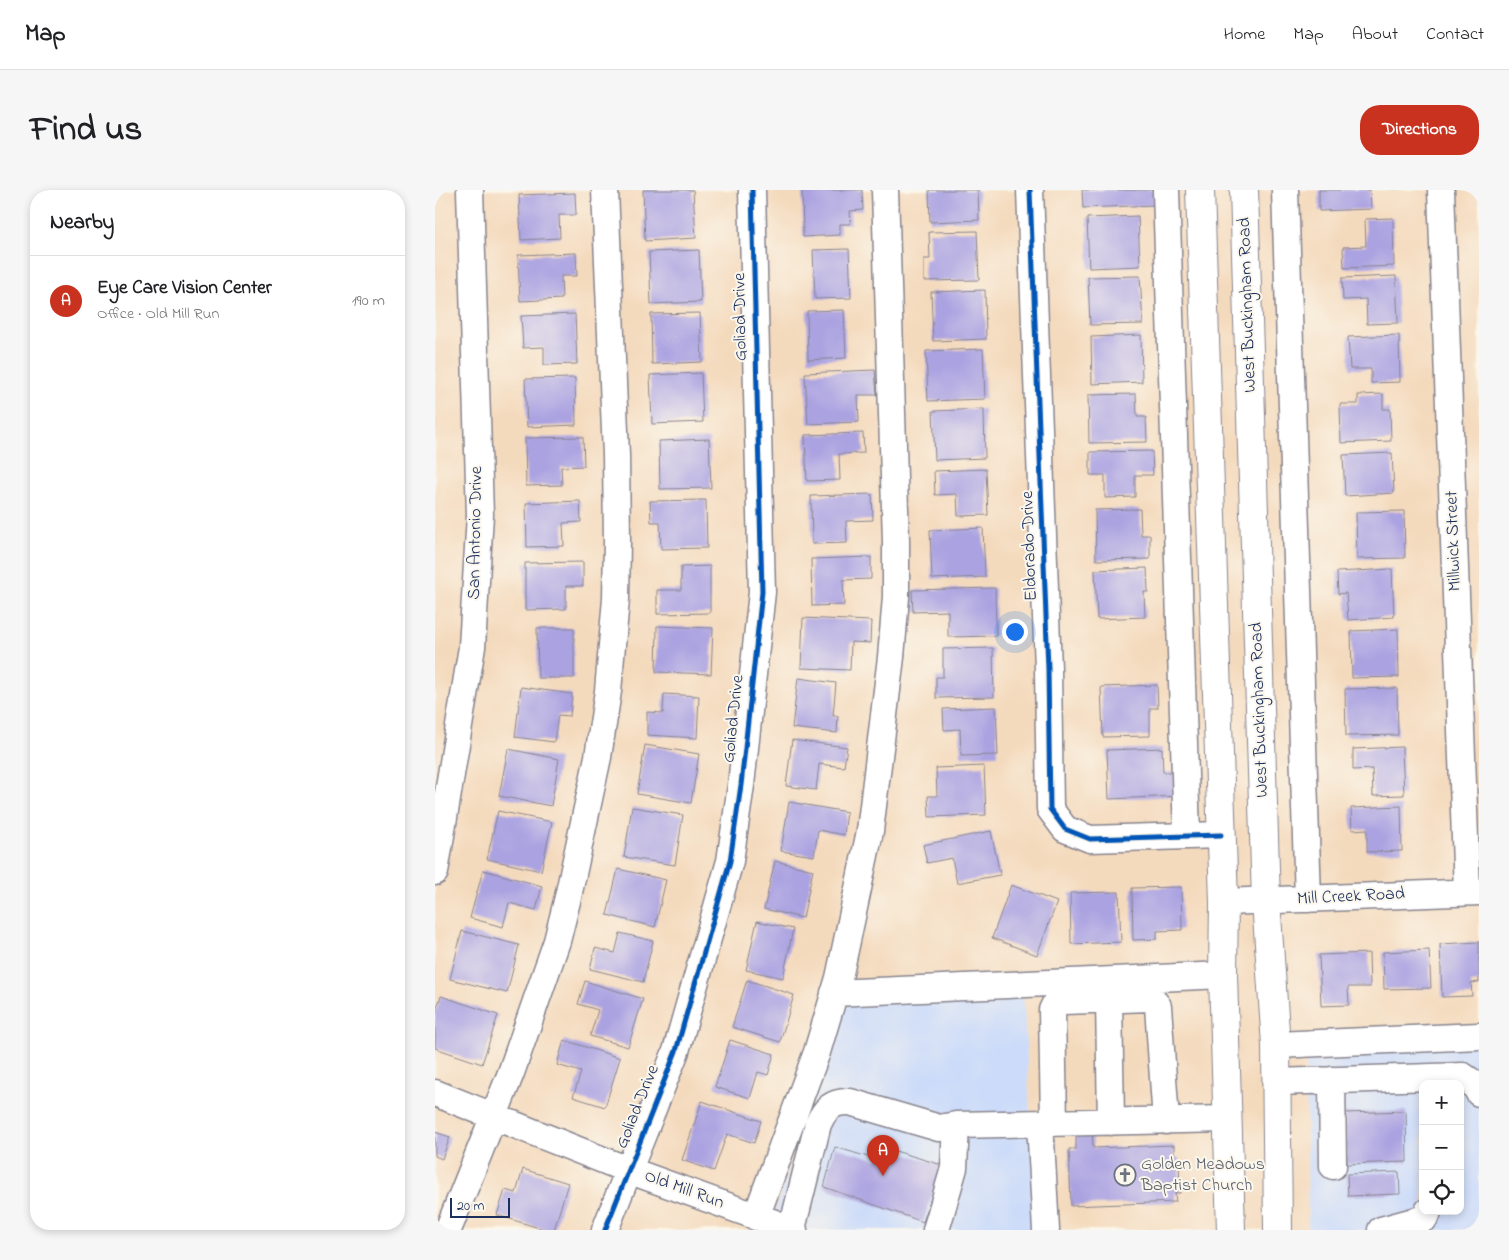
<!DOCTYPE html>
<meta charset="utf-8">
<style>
:root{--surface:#fff;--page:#f6f6f6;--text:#202124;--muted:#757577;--line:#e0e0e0;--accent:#c8321e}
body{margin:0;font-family:"Indie Flower",sans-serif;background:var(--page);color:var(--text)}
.controls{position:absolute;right:15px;bottom:15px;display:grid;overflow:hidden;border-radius:10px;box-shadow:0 2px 8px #0003}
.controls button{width:45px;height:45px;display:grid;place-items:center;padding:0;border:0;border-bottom:1px solid var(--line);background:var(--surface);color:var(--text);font:25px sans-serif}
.scale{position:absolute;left:15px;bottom:12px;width:60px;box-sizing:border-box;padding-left:5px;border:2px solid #1b2f5e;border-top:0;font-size:14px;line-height:18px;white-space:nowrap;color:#1b2f5e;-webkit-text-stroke:4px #fbf7ec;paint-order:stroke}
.you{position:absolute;left:579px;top:441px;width:18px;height:18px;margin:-12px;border:4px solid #fff;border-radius:50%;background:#1a73e8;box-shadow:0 0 0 8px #1a73e833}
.badge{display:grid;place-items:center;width:32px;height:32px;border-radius:50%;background:var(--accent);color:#fff;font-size:16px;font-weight:700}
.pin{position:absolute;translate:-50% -41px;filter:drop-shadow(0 1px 2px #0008)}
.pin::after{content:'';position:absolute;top:26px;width:18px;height:15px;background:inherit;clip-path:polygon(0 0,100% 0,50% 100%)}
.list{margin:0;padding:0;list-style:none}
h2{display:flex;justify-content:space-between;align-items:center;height:65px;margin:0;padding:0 20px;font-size:21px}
h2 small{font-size:16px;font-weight:400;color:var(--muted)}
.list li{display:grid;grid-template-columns:32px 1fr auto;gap:15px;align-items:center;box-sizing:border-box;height:90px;padding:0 20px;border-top:1px solid var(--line)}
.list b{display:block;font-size:19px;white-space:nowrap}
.list p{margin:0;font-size:16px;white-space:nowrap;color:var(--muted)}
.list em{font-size:16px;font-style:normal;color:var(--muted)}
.icon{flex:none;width:28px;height:28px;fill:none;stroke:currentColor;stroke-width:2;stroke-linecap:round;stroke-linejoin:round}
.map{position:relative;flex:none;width:1044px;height:1040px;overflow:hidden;border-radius:20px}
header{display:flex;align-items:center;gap:30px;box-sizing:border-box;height:70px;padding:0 25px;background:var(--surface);border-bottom:1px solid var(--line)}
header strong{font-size:24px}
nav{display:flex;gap:28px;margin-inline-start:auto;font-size:18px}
.intro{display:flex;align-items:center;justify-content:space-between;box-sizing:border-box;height:120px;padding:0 30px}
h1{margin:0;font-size:35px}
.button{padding:12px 22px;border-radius:20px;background:var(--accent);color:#fff;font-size:18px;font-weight:700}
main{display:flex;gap:30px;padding:0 30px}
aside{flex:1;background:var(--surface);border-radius:20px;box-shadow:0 2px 8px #0003}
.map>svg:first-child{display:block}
</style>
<header>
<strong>Map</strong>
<nav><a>Home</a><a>Map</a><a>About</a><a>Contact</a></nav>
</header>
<div class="intro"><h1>Find us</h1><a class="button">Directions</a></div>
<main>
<aside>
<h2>Nearby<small></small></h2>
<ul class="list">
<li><span class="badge">A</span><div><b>Eye Care Vision Center</b><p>Office · Old Mill Run</p></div><em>190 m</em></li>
</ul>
</aside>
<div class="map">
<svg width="1044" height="1040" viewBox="0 0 1044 1040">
<rect width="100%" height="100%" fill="#fbf7ec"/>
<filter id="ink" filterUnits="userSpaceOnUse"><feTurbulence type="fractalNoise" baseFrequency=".02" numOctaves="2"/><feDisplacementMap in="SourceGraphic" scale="10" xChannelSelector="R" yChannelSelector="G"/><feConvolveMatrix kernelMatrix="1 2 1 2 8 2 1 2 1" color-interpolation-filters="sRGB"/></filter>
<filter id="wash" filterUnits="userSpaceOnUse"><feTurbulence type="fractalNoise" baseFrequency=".0096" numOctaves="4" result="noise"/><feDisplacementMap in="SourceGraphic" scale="20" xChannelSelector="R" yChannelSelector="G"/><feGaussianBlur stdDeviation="1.12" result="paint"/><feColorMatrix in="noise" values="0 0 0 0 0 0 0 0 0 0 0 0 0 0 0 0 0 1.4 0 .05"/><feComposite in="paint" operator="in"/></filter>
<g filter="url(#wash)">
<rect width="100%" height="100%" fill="#f4dabd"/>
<path fill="#ccdbf9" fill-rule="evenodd" d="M 588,799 L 602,1040 L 333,1040 L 414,807 Z
M 1044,848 L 1044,1040 L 873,1040 L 871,855 ZM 988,894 L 1025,894 L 1025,1021 L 988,1021 Z"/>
<g id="blocks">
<path fill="#aba3e1" d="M 208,0 L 258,0 L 261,48 L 210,51 Z
M 367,0 L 427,0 L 428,20 L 415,21 L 416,34 L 405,34 L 405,45 L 368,47 Z
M 494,0 L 543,0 L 544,30 L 495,32 Z
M 647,0 L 720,0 L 720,15 L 648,18 Z
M 884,0 L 935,0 L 936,19 L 884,21 Z
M 140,3 L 141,25 L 124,25 L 125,48 L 86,50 L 84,5 Z
M 703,26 L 705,76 L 654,78 L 652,28 Z
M 958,28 L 959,76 L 909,78 L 908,57 L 931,56 L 930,29 Z
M 542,41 L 544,90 L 489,91 L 489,69 L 495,69 L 494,42 Z
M 414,59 L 416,108 L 380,109 L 378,60 Z
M 264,60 L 266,112 L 216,114 L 214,62 Z
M 141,63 L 142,86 L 126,86 L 127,109 L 85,111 L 83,65 Z
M 705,86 L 708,134 L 655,135 L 653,87 Z
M 961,86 L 963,133 L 932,134 L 931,109 L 908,110 L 907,88 Z
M 550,100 L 551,149 L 498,151 L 496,102 Z
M 409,120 L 411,168 L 373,170 L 372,121 Z
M 265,123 L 267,172 L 217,174 L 216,124 Z
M 140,124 L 142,174 L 109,175 L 109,157 L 88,158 L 86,126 Z
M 706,145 L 707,192 L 657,194 L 656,147 Z
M 964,145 L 965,192 L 936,193 L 936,179 L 915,179 L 913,147 Z
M 548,159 L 550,209 L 493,211 L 491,161 Z
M 440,180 L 442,205 L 423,205 L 424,232 L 373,234 L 370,183 Z
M 266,183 L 268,232 L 217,234 L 215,185 Z
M 140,188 L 141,235 L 92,237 L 90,189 Z
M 701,204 L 702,227 L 711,227 L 712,252 L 654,253 L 653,205 Z
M 948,204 L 948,219 L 955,219 L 956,251 L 906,253 L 905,214 L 923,214 L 923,205 Z
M 549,219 L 550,268 L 500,270 L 498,221 Z
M 428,243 L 429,263 L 404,264 L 405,290 L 372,291 L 370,245 Z
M 148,247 L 149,276 L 126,277 L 127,295 L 91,296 L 90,248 Z
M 274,249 L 276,298 L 225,299 L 224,251 Z
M 717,261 L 718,285 L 700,285 L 700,307 L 670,308 L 670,285 L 655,285 L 655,262 Z
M 957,263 L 959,303 L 910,306 L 908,265 Z
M 551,279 L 553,325 L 523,326 L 522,304 L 500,305 L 499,281 Z
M 437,304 L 438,330 L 411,331 L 412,353 L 377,354 L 376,306 Z
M 271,310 L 272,358 L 226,359 L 225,332 L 216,332 L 215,311 Z
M 145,311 L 146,332 L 128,333 L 129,356 L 92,357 L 91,313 Z
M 705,319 L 706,345 L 715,345 L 715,369 L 661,370 L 660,320 Z
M 969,321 L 970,368 L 922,369 L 921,322 Z
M 548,338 L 550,387 L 497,389 L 495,340 Z
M 436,367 L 436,389 L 408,390 L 409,415 L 377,416 L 376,369 Z
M 148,372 L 148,396 L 131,396 L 131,419 L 90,420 L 90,373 Z
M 275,376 L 275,423 L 222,424 L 222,400 L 246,400 L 246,377 Z
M 712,378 L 713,402 L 709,402 L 710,427 L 662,429 L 660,380 Z
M 957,379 L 959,427 L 913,430 L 911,403 L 903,404 L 902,382 Z
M 560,398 L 561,446 L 513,447 L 513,421 L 478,422 L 477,400 Z
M 368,428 L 436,431 L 435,453 L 416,452 L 415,480 L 366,478 Z
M 222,436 L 278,438 L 276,484 L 221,482 Z
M 102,438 L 139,438 L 139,488 L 103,488 Z
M 963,439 L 964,487 L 917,488 L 916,441 Z
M 558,458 L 559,507 L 501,508 L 501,487 L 508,487 L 508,459 Z
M 363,488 L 401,493 L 398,526 L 403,526 L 402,543 L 357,538 Z
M 722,495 L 723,518 L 715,518 L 715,546 L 668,547 L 666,497 Z
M 86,497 L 137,504 L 135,526 L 123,525 L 119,552 L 80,547 Z
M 962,498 L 963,545 L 911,546 L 910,499 Z
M 229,504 L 264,506 L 262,548 L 212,545 L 212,522 L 228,523 Z
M 561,517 L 563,565 L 526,566 L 525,539 L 509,540 L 508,519 Z
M 357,550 L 412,557 L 409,577 L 384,574 L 381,600 L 351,596 Z
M 210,555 L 264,564 L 256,613 L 202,604 Z
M 967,557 L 969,605 L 938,606 L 937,579 L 918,580 L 918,559 Z
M 727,558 L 728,582 L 744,582 L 745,606 L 674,609 L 672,560 Z
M 73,559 L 124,569 L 116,616 L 64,606 Z
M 549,576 L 551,625 L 494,627 L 493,606 L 502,606 L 501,578 Z
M 354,612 L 412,622 L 409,645 L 383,640 L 379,666 L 346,661 Z
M 966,616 L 967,661 L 932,662 L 932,639 L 917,640 L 916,618 Z
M 197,617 L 248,625 L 240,675 L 189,667 Z
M 63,621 L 117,632 L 106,681 L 52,669 Z
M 556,641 L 565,685 L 522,693 L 517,668 L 492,673 L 488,655 Z
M 340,671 L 378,680 L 368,728 L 329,719 Z
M 183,679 L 231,690 L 220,737 L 172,725 Z
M 48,680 L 107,696 L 101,720 L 74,713 L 68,737 L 35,728 Z
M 576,695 L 622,712 L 602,765 L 557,748 Z
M 746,697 L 747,740 L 722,741 L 722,749 L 698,750 L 697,698 Z
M 684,702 L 686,752 L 636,754 L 635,703 Z
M 322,731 L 358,739 L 348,788 L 311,780 Z
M 27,741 L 84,755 L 72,803 L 15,789 Z
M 185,743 L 218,751 L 208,792 L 155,779 L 160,758 L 180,763 Z
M 1044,752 L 1044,792 L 1036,793 L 1037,806 L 1007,807 L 1005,754 Z
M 994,760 L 996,798 L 949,799 L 948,762 Z
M 934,763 L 935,797 L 913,797 L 914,815 L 886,816 L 884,765 Z
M 312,790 L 359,805 L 345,852 L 297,837 Z
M 150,791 L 208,809 L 193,857 L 155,846 L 163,820 L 143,814 Z
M 6,806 L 63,825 L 47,874 L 0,858 L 0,823 Z
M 129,850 L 185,868 L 170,917 L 138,907 L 146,882 L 122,875 Z
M 295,850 L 339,864 L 333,885 L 323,882 L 315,908 L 280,897 Z
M 267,911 L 326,931 L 319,953 L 292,944 L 279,981 L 247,970 Z
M 971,921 L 972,972 L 912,974 L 910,923 Z
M 641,937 L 657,937 L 658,958 L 739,955 L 739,968 L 744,968 L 745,1003 L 740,1003 L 741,1012 L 636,1016 L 634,959 L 641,959 Z
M 0,942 L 15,947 L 7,969 L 0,966 Z
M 400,957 L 443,970 L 447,957 L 507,975 L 488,1032 L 389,997 Z
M 88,979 L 133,993 L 119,1040 L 111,1040 L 62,1025 L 70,1000 L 81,1003 Z
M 964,982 L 965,1004 L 913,1006 L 912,984 Z"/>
</g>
</g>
<g filter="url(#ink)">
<use href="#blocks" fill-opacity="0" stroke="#88848e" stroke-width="1"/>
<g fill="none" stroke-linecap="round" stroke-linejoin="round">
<g stroke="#88848e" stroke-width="29">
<path id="minor" d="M 595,0 L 613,479 L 615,619 L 630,639 L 655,649 L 786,645
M 731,0 L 752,646
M 850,0 L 873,709
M 1006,0 L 1032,702
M 0,682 L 37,457 L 45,325 L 35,0
M 789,712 L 1044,702
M 399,803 L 788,785
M 674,809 L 676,932
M 841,855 L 1044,846
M 897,890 L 898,976
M 841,892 L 1028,886 L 1038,893 L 1044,903
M 0,903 L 193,980 L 359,1040
M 605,933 L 611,1040
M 619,933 L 617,820 L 621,812 L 628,811 L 716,808 L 723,816 L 731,931
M 321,1027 L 382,862 L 404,788 L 420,713 L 435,641 L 456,467 L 461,407 L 461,351 L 450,0
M 357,1039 L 383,934 C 390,919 397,911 415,912 L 504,938 L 521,935 L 792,929
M 13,1040 L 76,883 L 122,751 L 133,707 L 163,567 L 173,501 L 181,409 L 182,350 L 181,265 L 170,0
M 170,1040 L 241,861 L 295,671 L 306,595 L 327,402 L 317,0
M 501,1040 L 519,978 L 521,935
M 946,1040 L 990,1028 L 992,1025 L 993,1021"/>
</g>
<g stroke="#88848e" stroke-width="30">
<path id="major" d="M 765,0 L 789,712 L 788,785 L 796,1040
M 809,0 L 831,711 L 841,855 L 843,1040"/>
</g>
<use href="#minor" stroke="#fff" stroke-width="26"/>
<use href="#major" stroke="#fff" stroke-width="28"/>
<g stroke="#fbf7ec" stroke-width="8">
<path id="cycleway" d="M 595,0 L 613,479 L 615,619 L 630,639 L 655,649 L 786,645
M 170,1040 L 241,861 L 295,671 L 306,595 L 327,402 L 317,0"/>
</g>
<use href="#cycleway" stroke="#0057b8" stroke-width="5"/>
</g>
</g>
<defs>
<g id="church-ring" transform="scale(1.125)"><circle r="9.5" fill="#fbf7ec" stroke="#6b7280" stroke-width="1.5"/><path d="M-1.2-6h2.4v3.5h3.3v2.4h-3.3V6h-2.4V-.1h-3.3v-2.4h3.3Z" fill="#6b7280"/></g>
</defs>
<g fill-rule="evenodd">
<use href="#church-ring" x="690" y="985"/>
</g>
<g text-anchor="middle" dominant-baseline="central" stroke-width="4" stroke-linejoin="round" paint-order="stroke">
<g font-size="18" fill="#1b2f5e" stroke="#fbf7ec">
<text transform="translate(813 115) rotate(-92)">West Buckingham Road</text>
<text transform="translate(306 127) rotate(-91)">Goliad Drive</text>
<text transform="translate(41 343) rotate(-89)">San Antonio Drive</text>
<text transform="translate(1019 351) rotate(-92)">Millwick Street</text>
<text transform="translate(595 356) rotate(-92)">Eldorado Drive</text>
<text transform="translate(825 520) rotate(-92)">West Buckingham Road</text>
<text transform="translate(299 529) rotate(-84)">Goliad Drive</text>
<text transform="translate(916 707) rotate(-3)">Mill Creek Road</text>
<text transform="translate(203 917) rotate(-68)">Goliad Drive</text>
<text transform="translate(249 1000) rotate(20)">Old Mill Run</text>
</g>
<g font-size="18" fill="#5b616d" stroke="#fbf7ec" text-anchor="start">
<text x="706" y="975">Golden Meadows<tspan x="706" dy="21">Baptist Church</tspan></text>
</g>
</g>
</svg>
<div class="controls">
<button>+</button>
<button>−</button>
<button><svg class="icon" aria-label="locate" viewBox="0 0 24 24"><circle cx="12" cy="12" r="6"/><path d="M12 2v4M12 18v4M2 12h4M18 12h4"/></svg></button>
</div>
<div class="scale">20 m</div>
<div class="you"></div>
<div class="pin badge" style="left:448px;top:986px">A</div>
</div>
</main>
